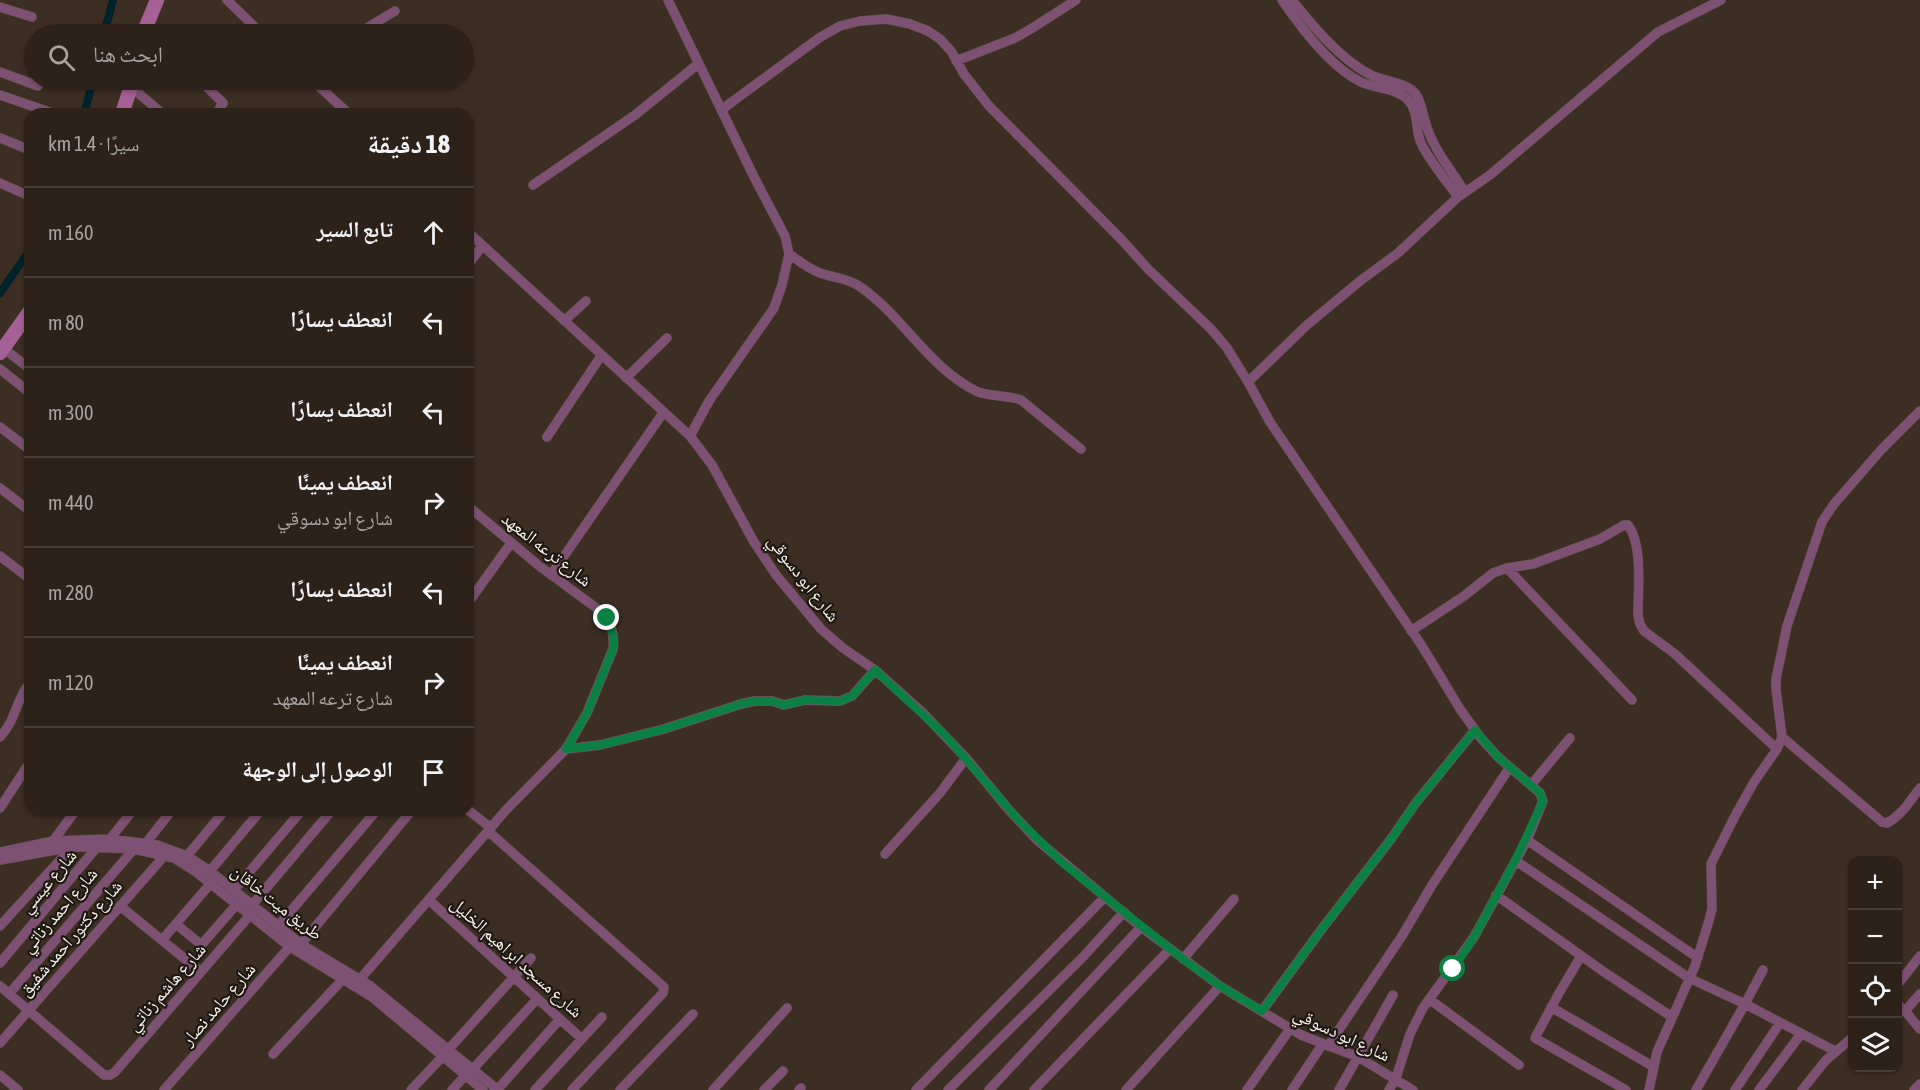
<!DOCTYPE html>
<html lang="ar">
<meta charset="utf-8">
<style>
:root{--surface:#2d221a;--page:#392f27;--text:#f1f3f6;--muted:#a7a4a2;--line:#483f39}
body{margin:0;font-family:"Asap Condensed","Noto Naskh Arabic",sans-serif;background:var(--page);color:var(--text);direction:rtl}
.controls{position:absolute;right:18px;bottom:18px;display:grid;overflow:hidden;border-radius:12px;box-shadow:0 2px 4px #0004}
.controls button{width:54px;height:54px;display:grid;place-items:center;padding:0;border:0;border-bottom:2px solid var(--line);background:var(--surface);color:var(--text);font:30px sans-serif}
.stop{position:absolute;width:18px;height:18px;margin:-14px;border:4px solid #0b8043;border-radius:50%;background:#fff}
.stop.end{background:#0b8043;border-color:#fff;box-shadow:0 2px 6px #0008}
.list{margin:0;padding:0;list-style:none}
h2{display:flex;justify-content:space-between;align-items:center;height:78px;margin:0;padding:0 24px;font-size:26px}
h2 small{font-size:20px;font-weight:400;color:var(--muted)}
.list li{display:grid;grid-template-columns:39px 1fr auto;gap:18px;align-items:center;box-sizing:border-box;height:90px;padding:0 24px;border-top:2px solid var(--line)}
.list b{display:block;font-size:22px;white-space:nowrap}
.list p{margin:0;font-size:20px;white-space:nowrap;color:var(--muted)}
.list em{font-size:20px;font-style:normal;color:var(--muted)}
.icon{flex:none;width:33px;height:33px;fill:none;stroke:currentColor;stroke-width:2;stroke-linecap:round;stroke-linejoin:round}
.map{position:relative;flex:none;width:1920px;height:1090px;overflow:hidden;direction:ltr}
.search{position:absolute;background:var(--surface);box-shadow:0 2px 4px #0004;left:24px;top:24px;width:450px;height:66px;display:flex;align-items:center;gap:15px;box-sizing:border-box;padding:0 21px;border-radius:33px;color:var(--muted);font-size:22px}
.panel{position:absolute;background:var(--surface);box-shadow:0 2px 4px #0004;left:24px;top:108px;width:450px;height:708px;border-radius:18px;direction:rtl}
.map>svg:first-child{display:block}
</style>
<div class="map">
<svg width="1920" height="1090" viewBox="0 0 1920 1090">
<rect width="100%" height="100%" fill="#3c2e23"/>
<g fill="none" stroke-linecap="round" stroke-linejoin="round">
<path stroke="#00232b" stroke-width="8" d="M 104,34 L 113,0
M 84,114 L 93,80
M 0,293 L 30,250"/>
<g stroke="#5a4d43" stroke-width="10">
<path id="minor" d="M 227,0 L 262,34
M 668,0 L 755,179 L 785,236 L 789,254 L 782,285 L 774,308 L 709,401 L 690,436
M 1282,0 C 1301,28 1330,67 1361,82 C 1376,89 1397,88 1408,100 C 1419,111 1415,130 1421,143 C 1430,162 1446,180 1458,197
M 1292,0 C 1313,26 1339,58 1369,74 C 1382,81 1400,81 1412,90 C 1421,98 1422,112 1426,124 C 1433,149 1451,170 1465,192
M 0,7 L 32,17
M 357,34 L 395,11
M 956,61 L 1015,38 L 1034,27 L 1076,0
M 0,72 L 38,86
M 200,80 L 223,103 L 216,114
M 312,80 L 349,114
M 131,87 L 163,114
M 0,95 L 55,114
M 721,110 L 819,38 L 840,26 L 860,21 L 886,19 L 910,24 L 928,31 L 940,39 L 951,51 L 964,74 L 989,106 L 1121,239 L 1148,269 L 1211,329 L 1227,348 L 1248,382
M 0,138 L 30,150
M 0,183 L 25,194
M 533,185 L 635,115 L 698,64
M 468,232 L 690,436 L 712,465 L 754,542 L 776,575 L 821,629 L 843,648 L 875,670 L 923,713 L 966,758 L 1009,810 L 1037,840 L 1141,927 L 1220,986 L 1301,1035 L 1358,1057 L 1413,1090
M 789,254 C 799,261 809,269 820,273 C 834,278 847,278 859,286 C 902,315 929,368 976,391 C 990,397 1007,395 1021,400 L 1081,449
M 468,265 L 482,246
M 564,321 L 586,301
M 3,348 L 30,369
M 0,369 L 30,393
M 626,378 L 667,338
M 0,427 L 30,450
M 547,437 L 601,356
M 0,488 L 30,511
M 468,506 L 538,565 L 599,610 C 611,622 615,633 613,649 L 587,713 L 566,749
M 0,556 L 30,579
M 1507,568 L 1632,700
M 551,575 L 663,413
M 468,603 L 511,543
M 1411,631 L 1464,596 L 1493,573 L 1507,568 L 1533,564 L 1600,539 L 1624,525 L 1628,525 C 1643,545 1638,589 1638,615 L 1640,624 L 1644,631 L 1675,654 L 1777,749
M 0,737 C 17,719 15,700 30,683
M 1782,737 L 1882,822 L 1887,823 C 1902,815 1910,801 1920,788
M 1531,785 L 1570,738
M 0,808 L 30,762
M 468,810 L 491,828
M 488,831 L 664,987 L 663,993 L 572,1090
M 110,839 L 133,810
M 1527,840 L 1698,958
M 53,841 L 76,810
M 146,843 L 172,810
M 0,852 L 53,841 L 110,839 L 157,845 L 187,856 L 210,871 L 301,944 L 369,985 L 498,1090
M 885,854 L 940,793 L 966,758
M 187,856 L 225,810
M 0,860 L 72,847 L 86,847 L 134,849 L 174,858 L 196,872 L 290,947 L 372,997 L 483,1090
M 1516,861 L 1689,978 L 1745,1004 L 1835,1051
M 210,871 L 261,810
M 234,890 L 302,810
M 1496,895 L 1604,972 L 1672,1017
M 429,900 L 582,1039
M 252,905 L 332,810
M 120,906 L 201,972
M 176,924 L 199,943 L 203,943 L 237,904
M 0,926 L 71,848
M 278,926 L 377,810
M 162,940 L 211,883
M 301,944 L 412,810
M 1581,956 L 1558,995 L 1535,1038 L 1626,1090
M 1183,959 L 1234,899
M 0,963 L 97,847
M 1898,984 L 1920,956
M 355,985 L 506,810 L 566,749 L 600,745 L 664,729 L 741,704 L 755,701 L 772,701 L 784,705 L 805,700 L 840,701 L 852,696 L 875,670
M 0,986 L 104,1075 L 110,1075 L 115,1072 L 250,915
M 9,994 L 134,849
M 1429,999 L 1519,1065
M 1898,1005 L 1905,1011 L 1920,1029
M 1551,1007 L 1654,1067
M 1262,1011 L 1321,930 L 1391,839 L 1415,804 L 1475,730
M 1905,1011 L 1920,994
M 0,1043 L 165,855
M 1328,1046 L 1402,936 L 1432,885 L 1510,767
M 448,1050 L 531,958
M 273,1054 L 343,979
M 473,1069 L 537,999
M 0,1075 L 18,1090
M 498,1089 L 560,1019
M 164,1090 L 293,943
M 411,1090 L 442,1057
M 452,1090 L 465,1076
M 535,1090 L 602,1017
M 620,1090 L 693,1014
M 713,1090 L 787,1008
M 764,1090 L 783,1071
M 799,1090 L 801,1088
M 916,1090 L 1105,897
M 948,1090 L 1082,958 L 1124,912
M 989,1090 L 1141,927
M 1034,1090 L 1170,949
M 1126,1090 L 1220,986
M 1247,1090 L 1290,1029
M 1292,1090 L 1322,1045
M 1339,1090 L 1393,995
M 1389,1090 L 1396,1078 L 1410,1034 L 1423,1008 L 1474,937 L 1527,840 L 1543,801 L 1540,793 L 1498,757 L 1480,737 L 1460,709 L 1422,646 L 1270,422 L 1248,382 L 1307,325 L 1360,281 L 1398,253 L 1458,197 L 1490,175 L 1658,32 L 1721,0
M 1649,1090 L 1657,1052 L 1695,966 L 1708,924 L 1712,909 L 1711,864 L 1735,816 L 1754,782 L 1777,749 L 1782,737 L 1776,689 L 1776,679 L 1787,626 L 1822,522 L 1834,504 L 1881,450 L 1920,411
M 1696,1090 L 1745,1004 L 1763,970
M 1735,1090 L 1780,1023
M 1759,1090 L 1801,1034
M 1802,1090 L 1826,1060 L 1852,1038
M 1914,1090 L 1920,1084"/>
</g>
<g stroke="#5a4d43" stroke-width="15">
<path id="secondary" d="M 143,34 L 157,0
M 122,114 L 133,80
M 0,353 L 30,311"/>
</g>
<use href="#minor" stroke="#7d5173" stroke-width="9"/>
<use href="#secondary" stroke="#a66098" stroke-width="14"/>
</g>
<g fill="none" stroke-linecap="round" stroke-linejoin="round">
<path stroke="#0b8043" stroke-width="8" d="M 607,618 L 614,638 L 613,649 L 587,713 L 566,749 L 600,745 L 664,729 L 741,704 L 755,701 L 772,701 L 784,705 L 805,700 L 840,701 L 852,696 L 875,670 L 946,736 L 1021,823 L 1064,864 L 1183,959 L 1220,986 L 1262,1011 L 1321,930 L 1391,839 L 1415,804 L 1475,730 L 1498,757 L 1540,793 L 1543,801 L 1515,861 L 1474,937 L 1453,969"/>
</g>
<g text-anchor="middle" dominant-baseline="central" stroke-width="4.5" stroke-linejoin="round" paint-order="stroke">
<g font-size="18" fill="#f9f0e9" stroke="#1e1813">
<text transform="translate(547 549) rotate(38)">شارع ترعه المعهد</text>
<text transform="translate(804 578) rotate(52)">شارع ابو دسوقي</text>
<text transform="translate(48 881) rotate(-50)">شارع عيسي</text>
<text transform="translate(277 902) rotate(38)">طريق ميت خاقان</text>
<text transform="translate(59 910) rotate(-49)">شارع احمد زناتي</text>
<text transform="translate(70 938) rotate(-49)">شارع دكتور احمد شفيق</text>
<text transform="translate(517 957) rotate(42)">شارع مسجد ابراهيم الخليل</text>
<text transform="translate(166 987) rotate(-49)">شارع هاشم زناتي</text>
<text transform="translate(218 1004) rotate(-49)">شارع حامد نصار</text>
<text transform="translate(1342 1034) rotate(25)">شارع ابو دسوقي</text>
</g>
</g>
</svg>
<div class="controls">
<button>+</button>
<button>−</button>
<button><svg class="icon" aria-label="locate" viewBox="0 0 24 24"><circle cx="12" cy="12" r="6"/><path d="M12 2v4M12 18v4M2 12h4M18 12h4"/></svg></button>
<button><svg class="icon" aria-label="layers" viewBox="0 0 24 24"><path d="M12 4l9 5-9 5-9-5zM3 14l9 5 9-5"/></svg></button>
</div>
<div class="stop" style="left:1453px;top:969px"></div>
<div class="stop end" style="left:607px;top:618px"></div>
<div class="search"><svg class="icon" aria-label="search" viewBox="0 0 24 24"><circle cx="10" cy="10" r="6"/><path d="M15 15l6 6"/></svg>ابحث هنا</div>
<section class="panel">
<h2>18 دقيقة<small>سيرًا · 1.4 km</small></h2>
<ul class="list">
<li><svg class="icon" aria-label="ahead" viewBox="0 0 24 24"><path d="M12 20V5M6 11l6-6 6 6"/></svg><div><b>تابع السير</b></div><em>160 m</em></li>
<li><svg class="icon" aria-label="left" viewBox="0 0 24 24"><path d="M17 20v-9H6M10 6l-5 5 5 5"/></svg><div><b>انعطف يسارًا</b></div><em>80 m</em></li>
<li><svg class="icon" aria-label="left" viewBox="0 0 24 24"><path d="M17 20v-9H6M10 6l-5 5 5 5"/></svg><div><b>انعطف يسارًا</b></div><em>300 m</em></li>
<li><svg class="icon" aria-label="right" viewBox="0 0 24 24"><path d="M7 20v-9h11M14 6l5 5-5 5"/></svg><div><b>انعطف يمينًا</b><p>شارع ابو دسوقي</p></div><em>440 m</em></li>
<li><svg class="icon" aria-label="left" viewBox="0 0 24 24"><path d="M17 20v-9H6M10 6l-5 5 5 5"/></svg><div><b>انعطف يسارًا</b></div><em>280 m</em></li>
<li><svg class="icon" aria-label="right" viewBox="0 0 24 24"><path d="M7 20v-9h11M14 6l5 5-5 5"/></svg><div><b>انعطف يمينًا</b><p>شارع ترعه المعهد</p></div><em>120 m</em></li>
<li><svg class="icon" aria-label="arrive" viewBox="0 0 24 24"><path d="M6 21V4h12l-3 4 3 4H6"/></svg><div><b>الوصول إلى الوجهة</b></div></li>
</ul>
</section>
</div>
